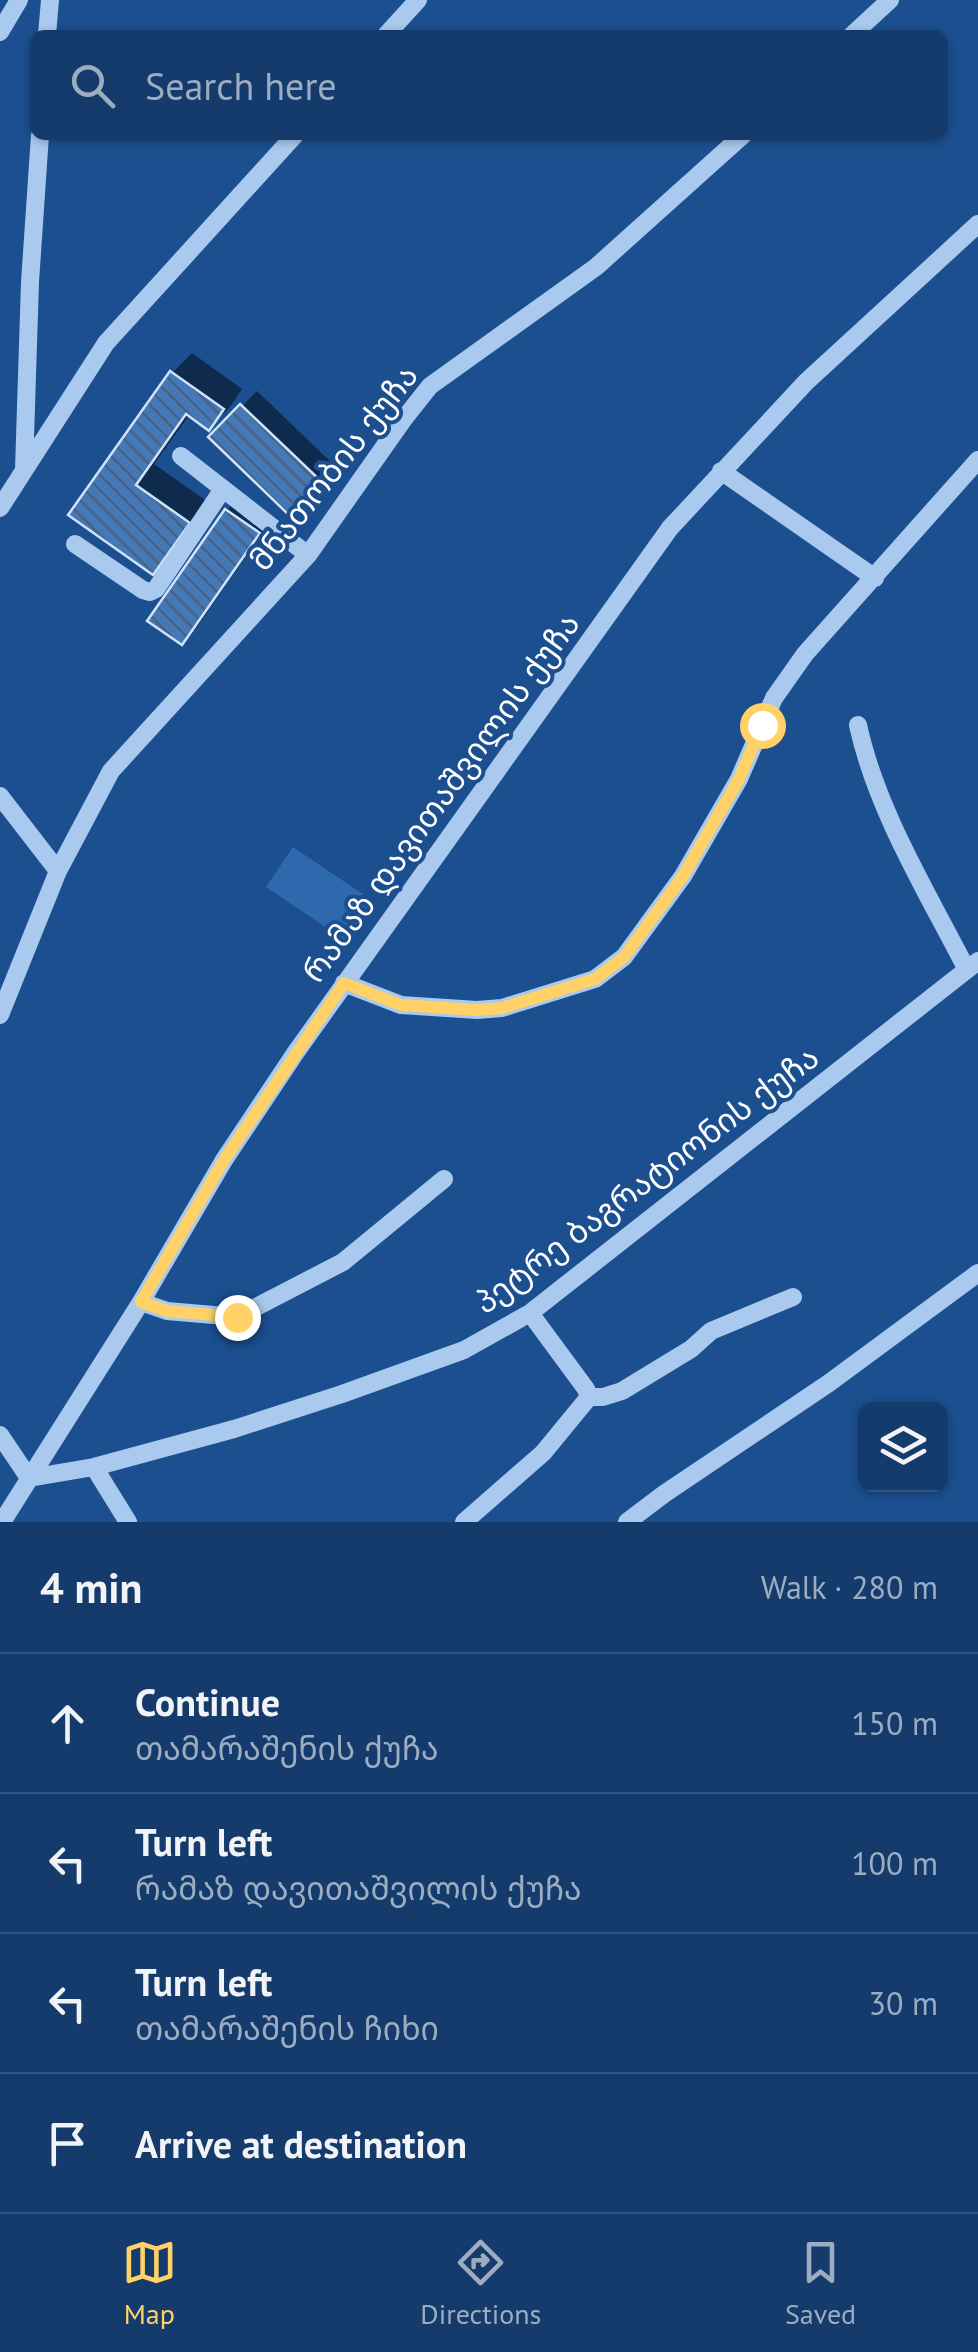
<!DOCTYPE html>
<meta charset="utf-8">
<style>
:root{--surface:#143b6b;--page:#214673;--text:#f1f3f6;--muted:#9dadc1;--line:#33557e;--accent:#ffd166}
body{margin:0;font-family:"PT Sans","Noto Sans Georgian",sans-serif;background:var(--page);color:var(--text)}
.controls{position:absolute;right:30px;bottom:30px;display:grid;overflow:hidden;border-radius:15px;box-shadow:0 2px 8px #0004}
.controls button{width:90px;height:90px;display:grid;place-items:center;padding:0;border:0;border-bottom:2px solid var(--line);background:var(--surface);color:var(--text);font:50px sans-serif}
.stop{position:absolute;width:30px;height:30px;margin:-22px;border:8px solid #ffd166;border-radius:50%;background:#fff}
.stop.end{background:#ffd166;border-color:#fff;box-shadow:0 2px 10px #0008}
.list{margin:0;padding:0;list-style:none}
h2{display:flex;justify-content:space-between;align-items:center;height:130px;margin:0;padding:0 40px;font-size:42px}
h2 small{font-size:32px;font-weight:400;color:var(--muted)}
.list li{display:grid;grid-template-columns:65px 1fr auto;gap:30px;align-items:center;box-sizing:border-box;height:140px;padding:0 40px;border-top:2px solid var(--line)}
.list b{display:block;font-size:38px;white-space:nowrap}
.list p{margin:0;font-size:32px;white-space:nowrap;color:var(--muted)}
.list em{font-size:32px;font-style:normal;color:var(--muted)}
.icon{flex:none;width:55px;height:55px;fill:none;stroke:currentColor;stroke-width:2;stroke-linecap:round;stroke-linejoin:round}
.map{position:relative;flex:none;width:978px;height:1522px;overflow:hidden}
.search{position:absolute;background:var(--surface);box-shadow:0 2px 8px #0004;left:30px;right:30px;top:30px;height:110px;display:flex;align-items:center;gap:25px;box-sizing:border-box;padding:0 35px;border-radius:15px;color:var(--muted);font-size:38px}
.sheet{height:690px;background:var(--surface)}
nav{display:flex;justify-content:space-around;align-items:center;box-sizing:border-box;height:140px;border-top:2px solid var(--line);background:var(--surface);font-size:28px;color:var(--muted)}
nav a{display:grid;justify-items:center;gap:5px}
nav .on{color:var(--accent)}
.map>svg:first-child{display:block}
</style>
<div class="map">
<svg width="978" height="1522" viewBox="0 0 978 1522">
<defs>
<pattern id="building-back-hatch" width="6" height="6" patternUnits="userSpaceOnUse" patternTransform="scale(2.5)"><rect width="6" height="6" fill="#4478b7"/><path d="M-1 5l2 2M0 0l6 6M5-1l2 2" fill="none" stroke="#486282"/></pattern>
</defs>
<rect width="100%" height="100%" fill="#1b4f8f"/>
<path fill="#2e69ad" d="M 293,847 L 376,903 L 349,943 L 266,887 Z"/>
<path fill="#0007" d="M 192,353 L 242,389 L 229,408 L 209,428 L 190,414 L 154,464 L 208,502 L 172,552 L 152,572 L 72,515 L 172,373 Z
M 257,391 L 336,467 L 291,513 L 212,437 Z
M 242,495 L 273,517 L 197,627 L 182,642 L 151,620 L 227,510 Z"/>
<path fill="url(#building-back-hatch)" stroke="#cfe3fa" stroke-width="2.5" d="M 170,371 L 224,409 L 209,431 L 186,414 L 136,485 L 190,523 L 153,575 L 68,515 Z
M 240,404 L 323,483 L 291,517 L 208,437 Z
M 225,509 L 260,533 L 182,645 L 147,621 Z"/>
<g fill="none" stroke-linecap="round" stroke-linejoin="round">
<path stroke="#a9c9ee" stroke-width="18" d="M 0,32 L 19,0
M 47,35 L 50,0
M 386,35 L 418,0
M 852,35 L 890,0
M 181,456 L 308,555
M 24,469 L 30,282 L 40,135
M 721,471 L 875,578
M 0,508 L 106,343 L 295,135
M 75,544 L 143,590 L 150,592 L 156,589 L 223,489
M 858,725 C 876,809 927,892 967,970
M 0,796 L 58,871
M 344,983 L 401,1005 L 477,1010 L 502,1008 L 595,979 L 624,957 L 683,876 L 739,779 L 774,698 L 805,654 L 978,460
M 0,1015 L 58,871 L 111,771 L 308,555 L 403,420 L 430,386 L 596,267 L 743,135
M 141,1302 L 167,1311 L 237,1317 L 343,1262 L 444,1179
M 589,1397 L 603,1397 L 622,1391 L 691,1349 L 711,1331 L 793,1297
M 0,1435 L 29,1478
M 94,1467 L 128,1522
M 29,1478 L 94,1467 L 234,1429 L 342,1394 L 464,1350 L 530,1313 L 978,961
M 2,1522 L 141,1302 L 224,1160 L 296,1052 L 670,528 L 806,382 L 978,224
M 464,1522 L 543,1453 L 589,1397 L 586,1389 L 530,1313
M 627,1522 L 664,1494 L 829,1383 L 978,1273"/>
</g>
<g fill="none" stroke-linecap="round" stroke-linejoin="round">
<path stroke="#ffd166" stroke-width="12" d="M 237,1317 L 167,1311 L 141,1302 L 224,1160 L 344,983 L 401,1005 L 477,1010 L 502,1008 L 595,979 L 624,957 L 683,876 L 739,779 L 762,725"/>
</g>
<g text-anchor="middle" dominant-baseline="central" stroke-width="8" stroke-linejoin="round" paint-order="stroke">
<g font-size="32" fill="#fff" stroke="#1b4f8f">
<text transform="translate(333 467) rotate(-52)">მნათობის ქუჩა</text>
<text transform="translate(440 797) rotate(-54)">რამაზ დავითაშვილის ქუჩა</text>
<text transform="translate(646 1179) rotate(-37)">პეტრე ბაგრატიონის ქუჩა</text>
</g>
</g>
</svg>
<div class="controls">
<button><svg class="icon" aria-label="layers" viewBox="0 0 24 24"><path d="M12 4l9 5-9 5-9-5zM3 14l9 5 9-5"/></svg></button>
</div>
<div class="stop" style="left:762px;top:725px"></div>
<div class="stop end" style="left:237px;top:1317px"></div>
<div class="search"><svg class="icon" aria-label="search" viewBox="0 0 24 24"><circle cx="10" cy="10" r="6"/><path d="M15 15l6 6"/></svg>Search here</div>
</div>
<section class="sheet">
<h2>4 min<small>Walk · 280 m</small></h2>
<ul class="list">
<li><svg class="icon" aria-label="ahead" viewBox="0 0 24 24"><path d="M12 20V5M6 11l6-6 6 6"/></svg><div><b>Continue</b><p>თამარაშენის ქუჩა</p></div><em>150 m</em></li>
<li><svg class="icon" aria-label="left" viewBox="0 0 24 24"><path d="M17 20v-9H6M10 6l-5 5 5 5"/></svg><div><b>Turn left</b><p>რამაზ დავითაშვილის ქუჩა</p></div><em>100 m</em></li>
<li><svg class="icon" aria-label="left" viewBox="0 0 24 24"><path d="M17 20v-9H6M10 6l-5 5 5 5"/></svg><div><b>Turn left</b><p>თამარაშენის ჩიხი</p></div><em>30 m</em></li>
<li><svg class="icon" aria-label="arrive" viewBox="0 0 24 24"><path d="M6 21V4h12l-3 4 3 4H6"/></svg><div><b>Arrive at destination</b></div></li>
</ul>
</section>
<nav>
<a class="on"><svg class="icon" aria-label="map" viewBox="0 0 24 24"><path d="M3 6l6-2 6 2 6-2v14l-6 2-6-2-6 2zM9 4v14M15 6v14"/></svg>Map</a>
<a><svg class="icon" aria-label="directions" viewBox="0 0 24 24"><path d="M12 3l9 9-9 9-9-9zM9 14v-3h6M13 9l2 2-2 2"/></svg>Directions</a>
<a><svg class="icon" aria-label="saved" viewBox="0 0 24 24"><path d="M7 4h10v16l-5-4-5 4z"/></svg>Saved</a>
</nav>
